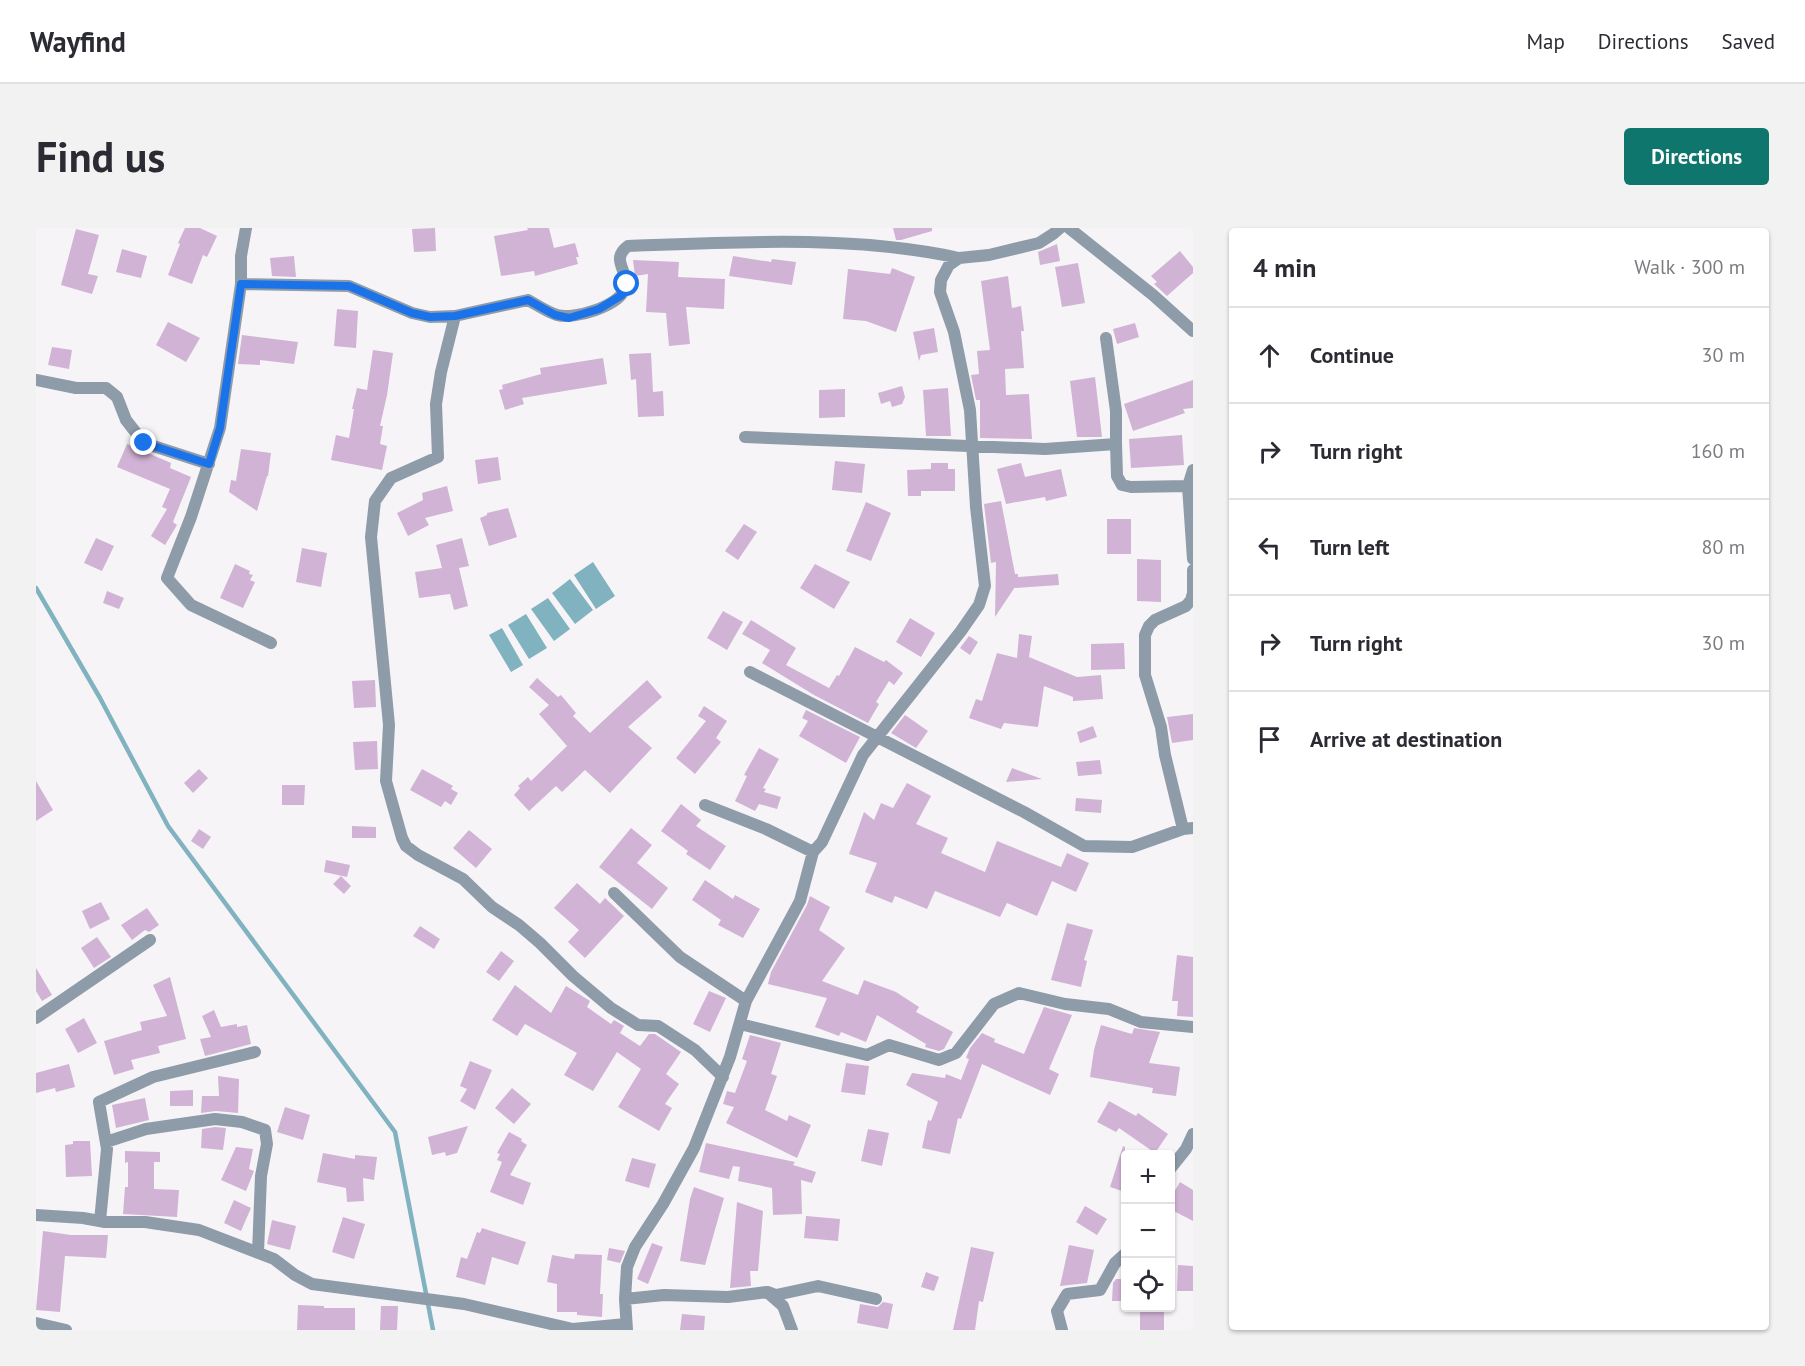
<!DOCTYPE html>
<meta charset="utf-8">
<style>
:root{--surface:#fff;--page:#f2f2f3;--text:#2b2b33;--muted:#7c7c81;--line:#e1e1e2;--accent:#0f766e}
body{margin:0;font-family:"PT Sans",sans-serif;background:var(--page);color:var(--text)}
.controls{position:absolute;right:18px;bottom:18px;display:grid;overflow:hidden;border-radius:6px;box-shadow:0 2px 4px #0004}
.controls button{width:54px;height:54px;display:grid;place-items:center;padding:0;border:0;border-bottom:2px solid var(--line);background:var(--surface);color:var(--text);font:30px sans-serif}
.stop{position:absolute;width:18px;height:18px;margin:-14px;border:4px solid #1a73e8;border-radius:50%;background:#fff}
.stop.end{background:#1a73e8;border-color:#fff;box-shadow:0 2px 6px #0008}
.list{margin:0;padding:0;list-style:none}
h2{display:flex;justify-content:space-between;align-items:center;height:78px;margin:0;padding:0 24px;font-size:26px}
h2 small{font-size:20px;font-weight:400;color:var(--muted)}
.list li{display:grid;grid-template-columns:39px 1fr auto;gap:18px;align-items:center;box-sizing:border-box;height:96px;padding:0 24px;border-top:2px solid var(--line)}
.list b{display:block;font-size:22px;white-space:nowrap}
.list em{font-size:20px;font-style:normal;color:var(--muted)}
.icon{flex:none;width:33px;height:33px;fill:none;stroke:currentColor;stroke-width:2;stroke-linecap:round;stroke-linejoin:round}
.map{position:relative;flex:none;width:1157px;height:1102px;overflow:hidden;border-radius:6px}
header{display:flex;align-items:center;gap:36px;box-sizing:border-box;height:84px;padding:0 30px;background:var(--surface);border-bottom:2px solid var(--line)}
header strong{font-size:28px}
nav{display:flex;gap:33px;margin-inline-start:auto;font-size:21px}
.intro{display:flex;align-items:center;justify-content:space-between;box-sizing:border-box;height:144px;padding:0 36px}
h1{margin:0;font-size:42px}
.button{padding:15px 27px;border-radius:6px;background:var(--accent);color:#fff;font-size:21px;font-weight:700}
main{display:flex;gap:36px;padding:0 36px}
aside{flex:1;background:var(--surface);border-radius:6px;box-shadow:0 2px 4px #0004}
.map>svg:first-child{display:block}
</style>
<header>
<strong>Wayfind</strong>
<nav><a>Map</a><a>Directions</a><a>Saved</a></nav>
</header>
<div class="intro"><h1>Find us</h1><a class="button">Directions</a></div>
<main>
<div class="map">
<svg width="1157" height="1102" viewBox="0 0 1157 1102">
<rect width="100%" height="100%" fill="#f6f4f7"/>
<path fill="#80b3bf" d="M 557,334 L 579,368 L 560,381 L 538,347 Z
M 534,351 L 557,382 L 539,396 L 516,365 Z
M 512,370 L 534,401 L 518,413 L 495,381 Z
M 490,386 L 511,420 L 493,431 L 472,397 Z
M 466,400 L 487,437 L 475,444 L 453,407 Z"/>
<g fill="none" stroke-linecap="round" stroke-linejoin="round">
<path stroke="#80b3bf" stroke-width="4.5" d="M 0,360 L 64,470 L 132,598 L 359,904 L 397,1102"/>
</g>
<path fill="#d1b3d5" d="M 149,0 L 164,0 L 181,8 L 171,29 L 167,27 L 156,56 L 132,47 L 144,16 L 142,15 Z
M 399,0 L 400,23 L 378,24 L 376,1 Z
M 491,0 L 513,0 L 518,20 L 539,15 L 543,29 L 540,29 L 542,36 L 499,48 L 498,43 L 465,48 L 458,8 L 492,2 Z
M 857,0 L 896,0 L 896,3 L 865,12 L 860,12 Z
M 40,1 L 63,7 L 52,46 L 62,48 L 56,66 L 25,57 Z
M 1021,16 L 1024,33 L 1004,37 L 1002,24 Z
M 86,21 L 111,28 L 105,50 L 80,44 Z
M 1144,23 L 1157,39 L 1157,45 L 1131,68 L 1118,56 L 1121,54 L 1115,48 Z
M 258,28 L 260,49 L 236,48 L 234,30 Z
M 697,28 L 735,34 L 736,31 L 760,34 L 756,57 L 693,48 Z
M 597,32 L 643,34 L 642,49 L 689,51 L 688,81 L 650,79 L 654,116 L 633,118 L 630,85 L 610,84 L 612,46 L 599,48 Z
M 1042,35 L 1049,75 L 1026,79 L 1019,39 Z
M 856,40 L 879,49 L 860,104 L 830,93 L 807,91 L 812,41 L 854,46 Z
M 972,48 L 976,80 L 985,78 L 988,103 L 985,103 L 988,140 L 969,141 L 970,167 L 993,166 L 996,211 L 944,210 L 944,172 L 940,172 L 935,147 L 943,146 L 941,123 L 954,122 L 945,53 Z
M 301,81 L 322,83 L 320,120 L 298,118 Z
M 132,94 L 164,110 L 150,134 L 120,117 Z
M 1099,95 L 1103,109 L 1081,116 L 1077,101 Z
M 898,100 L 902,124 L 885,127 L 883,133 L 877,104 Z
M 206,107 L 262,114 L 258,136 L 224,132 L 224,137 L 202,136 Z
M 16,119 L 36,122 L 33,141 L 12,137 Z
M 337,122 L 357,125 L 351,167 L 344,198 L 347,198 L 344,216 L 351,218 L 346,242 L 295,232 L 300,207 L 313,210 L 318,181 L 316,181 L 321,160 L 331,162 Z
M 615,125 L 617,164 L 627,163 L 628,188 L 602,189 L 600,151 L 595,152 L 593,126 Z
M 567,130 L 571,156 L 486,170 L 488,176 L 469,182 L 463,162 L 467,161 L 466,157 L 505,146 L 504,140 Z
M 1059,149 L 1066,209 L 1041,209 L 1034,153 Z
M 1157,152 L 1157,180 L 1147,181 L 1149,185 L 1097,203 L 1088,176 Z
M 866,158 L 869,169 L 866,176 L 856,179 L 854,173 L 845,176 L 842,165 Z
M 912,160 L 915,208 L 890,208 L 887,162 Z
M 809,161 L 809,189 L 783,190 L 783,162 Z
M 1146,207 L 1148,237 L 1095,240 L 1093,211 Z
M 91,216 L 135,235 L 134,240 L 155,249 L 137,294 L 141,297 L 129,317 L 115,308 L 131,281 L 126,279 L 134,261 L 81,239 Z
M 205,221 L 235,225 L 232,248 L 231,248 L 221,283 L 193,264 L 195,252 L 200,253 Z
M 462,229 L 465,252 L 442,256 L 439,232 Z
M 799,233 L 829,236 L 826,265 L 796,262 Z
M 895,235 L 912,235 L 912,241 L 919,241 L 919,263 L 885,263 L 885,268 L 872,268 L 871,242 L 895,241 Z
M 985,235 L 989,249 L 1025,241 L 1031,268 L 1010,273 L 1009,269 L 970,276 L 961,241 Z
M 411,258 L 417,283 L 389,290 L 393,297 L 372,308 L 361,285 L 387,272 L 386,265 Z
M 965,273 L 979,346 L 982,346 L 982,349 L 1022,346 L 1023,357 L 979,360 L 979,359 L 959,389 L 960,334 L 955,335 L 948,276 Z
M 830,274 L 855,285 L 835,333 L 810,323 Z
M 472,280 L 481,309 L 453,318 L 444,290 L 451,287 L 451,285 Z
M 1071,291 L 1095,291 L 1095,326 L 1071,326 Z
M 708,296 L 721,304 L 702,332 L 689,323 Z
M 60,310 L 78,318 L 66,343 L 48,335 Z
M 426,310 L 433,338 L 423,340 L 432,378 L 418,382 L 414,366 L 383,370 L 379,344 L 406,340 L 400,317 Z
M 266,320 L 291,325 L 285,359 L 260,354 Z
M 1101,331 L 1125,332 L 1125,374 L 1101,373 Z
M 199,336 L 214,343 L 213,346 L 217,347 L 214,352 L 219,354 L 207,380 L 184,370 Z
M 779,336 L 814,354 L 798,381 L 764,360 Z
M 71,363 L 88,370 L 83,381 L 67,375 Z
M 687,383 L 707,394 L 691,422 L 671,410 Z
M 874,390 L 899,405 L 885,429 L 860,414 Z
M 715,392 L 760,420 L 750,437 L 793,460 L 801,447 L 803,448 L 819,419 L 848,434 L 850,432 L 867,445 L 858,457 L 853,453 L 840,474 L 843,476 L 832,495 L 778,467 L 726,435 L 734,422 L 706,406 Z
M 983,406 L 996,408 L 993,429 L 1041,449 L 1065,447 L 1067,471 L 1037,473 L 1037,469 L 1008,458 L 1002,499 L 968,495 L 965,501 L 933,490 L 940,471 L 946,473 L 961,425 L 981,430 Z
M 933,408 L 942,414 L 934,427 L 924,420 Z
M 1088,415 L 1089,441 L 1055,442 L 1055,416 Z
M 501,450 L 522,469 L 525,467 L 540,485 L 537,488 L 554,505 L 611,452 L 626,469 L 592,499 L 616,520 L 574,565 L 549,542 L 526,564 L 520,558 L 493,583 L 478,567 L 484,560 L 482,558 L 492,549 L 495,553 L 531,518 L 503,486 L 513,477 L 493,459 Z
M 339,452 L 340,479 L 318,480 L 316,453 Z
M 668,478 L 691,493 L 680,510 L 685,514 L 659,546 L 640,530 L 670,493 L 662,488 Z
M 770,482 L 824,509 L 810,535 L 763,508 L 772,493 L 766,490 Z
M 1157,486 L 1157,512 L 1136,515 L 1131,489 Z
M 869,487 L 892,503 L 880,520 L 855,505 Z
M 1057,498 L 1061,509 L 1044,515 L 1041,504 Z
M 341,513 L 342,541 L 319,542 L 317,514 Z
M 723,520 L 743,531 L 727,560 L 730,561 L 728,564 L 745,569 L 741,581 L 723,576 L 719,583 L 699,573 L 711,548 L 708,547 Z
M 1064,532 L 1066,546 L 1042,548 L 1040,534 Z
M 976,540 L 1006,551 L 970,554 Z
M 163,541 L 172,550 L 157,565 L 148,555 Z
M 386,541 L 417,558 L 415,561 L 422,565 L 415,577 L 409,573 L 405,579 L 374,562 Z
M 0,553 L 17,582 L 0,593 Z
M 871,555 L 895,568 L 880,596 L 912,610 L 905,625 L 949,644 L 961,613 L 1025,639 L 1031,625 L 1053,635 L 1040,664 L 1016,653 L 1001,688 L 971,675 L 964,689 L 899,663 L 891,681 L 859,668 L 856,675 L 829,664 L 841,635 L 813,626 L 828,584 L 838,592 L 845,575 L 857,580 Z
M 246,557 L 269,557 L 268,577 L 246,577 Z
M 1040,570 L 1066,572 L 1065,585 L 1039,583 Z
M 645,576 L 665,592 L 660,598 L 690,618 L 674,642 L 650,626 L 652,623 L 625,603 Z
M 316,598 L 340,599 L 340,610 L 316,610 Z
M 595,600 L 616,617 L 601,635 L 632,660 L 616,681 L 563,639 Z
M 163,601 L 175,609 L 167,621 L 155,613 Z
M 433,602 L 456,621 L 440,640 L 417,620 Z
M 290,632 L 314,637 L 311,649 L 288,644 Z
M 305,648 L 315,658 L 308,666 L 297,656 Z
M 669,652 L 697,671 L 699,667 L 724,681 L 707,710 L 682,697 L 685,692 L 656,672 Z
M 541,655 L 564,676 L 569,670 L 588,688 L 549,730 L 532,714 L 543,702 L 518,680 Z
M 774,668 L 794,679 L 783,702 L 809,720 L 786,753 L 822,767 L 828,752 L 860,764 L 883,779 L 880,784 L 917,804 L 908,821 L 903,823 L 889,819 L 890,816 L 841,787 L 830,814 L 805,804 L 803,808 L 779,799 L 791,770 L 732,756 L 735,744 L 771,677 Z
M 65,674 L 74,691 L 54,701 L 46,683 Z
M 111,680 L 123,697 L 113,704 L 109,702 L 96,712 L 85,697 Z
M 1031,695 L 1057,702 L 1048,732 L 1051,733 L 1045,759 L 1015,752 Z
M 384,698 L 404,711 L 398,721 L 377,708 Z
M 61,709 L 75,729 L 58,740 L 45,720 Z
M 465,723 L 478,733 L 463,753 L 450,744 Z
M 1141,727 L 1157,729 L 1157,789 L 1141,788 L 1142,773 L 1136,773 Z
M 0,740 L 16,767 L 6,773 L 0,763 Z
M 134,749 L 150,811 L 122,818 L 124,825 L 95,832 L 98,841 L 78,847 L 68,813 L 106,802 L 104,794 L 131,788 L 117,757 Z
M 479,757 L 515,785 L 530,758 L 554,773 L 551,779 L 575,796 L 578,792 L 588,798 L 584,805 L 604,818 L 613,806 L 619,806 L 645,824 L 630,846 L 643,856 L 629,876 L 636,880 L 623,903 L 582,879 L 605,841 L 581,824 L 557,863 L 528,847 L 541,825 L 489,796 L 481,808 L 456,792 Z
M 673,763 L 690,770 L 674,804 L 657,796 Z
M 1008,779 L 1036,787 L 1013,841 L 1023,846 L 1014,867 L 946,836 L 925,891 L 922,890 L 914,926 L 886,920 L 892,892 L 895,893 L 902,874 L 870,857 L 876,845 L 909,850 L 910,846 L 925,852 L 933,831 L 930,830 L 934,820 L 946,805 L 959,811 L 958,814 L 988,826 Z
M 178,782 L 185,799 L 201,796 L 201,799 L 211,797 L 215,816 L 169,828 L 164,811 L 175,809 L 166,788 Z
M 48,790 L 61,815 L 42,825 L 29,801 Z
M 1065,797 L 1096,806 L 1098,800 L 1124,804 L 1113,835 L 1144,839 L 1140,868 L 1116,865 L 1117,860 L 1054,849 L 1058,822 Z
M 714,807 L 745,815 L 735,846 L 741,848 L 729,882 L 751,893 L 753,887 L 775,897 L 761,930 L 690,895 L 698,879 L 687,876 L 691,863 L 699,865 L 711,833 L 706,831 Z
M 434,833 L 456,842 L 439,882 L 424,873 L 431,861 L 424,858 Z
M 810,835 L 833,838 L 829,867 L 805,864 Z
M 33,836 L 39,859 L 20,864 L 19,860 L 0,865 L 0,845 Z
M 182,848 L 203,851 L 202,885 L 180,883 L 165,885 L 166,868 L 183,868 Z
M 476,860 L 495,876 L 478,896 L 459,880 Z
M 157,862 L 157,878 L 134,878 L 134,863 Z
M 109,870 L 113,892 L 80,900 L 76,877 Z
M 1073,873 L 1100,888 L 1102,885 L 1132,906 L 1119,925 L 1083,900 L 1080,904 L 1061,894 Z
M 249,879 L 274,887 L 267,912 L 241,904 Z
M 432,898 L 421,925 L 410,928 L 409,924 L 396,927 L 392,909 Z
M 179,899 L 190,900 L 187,922 L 165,920 L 166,901 Z
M 832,901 L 853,905 L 846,938 L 825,933 Z
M 473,904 L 486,911 L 485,913 L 491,917 L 474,947 L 495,955 L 487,977 L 454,964 L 466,934 L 461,932 L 464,926 L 461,925 Z
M 37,913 L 54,913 L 56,948 L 30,949 L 29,917 L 37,916 Z
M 670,915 L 759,934 L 757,937 L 780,944 L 776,955 L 765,952 L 766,986 L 737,987 L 736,960 L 702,953 L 704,939 L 697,938 L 693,951 L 663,944 Z
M 1087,918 L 1089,919 L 1089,964 L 1074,959 Z
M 200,919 L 217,921 L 213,941 L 218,943 L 210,963 L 185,952 Z
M 89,923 L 124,924 L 124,934 L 118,934 L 118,961 L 143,962 L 141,989 L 87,986 L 89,959 L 92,959 L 92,934 L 89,935 Z
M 287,925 L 319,931 L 319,927 L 341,929 L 338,952 L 327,950 L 328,973 L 311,974 L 310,960 L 281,954 Z
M 596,930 L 620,936 L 613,960 L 589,953 Z
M 1144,954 L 1157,962 L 1157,993 L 1134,981 L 1134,971 Z
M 658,959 L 688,970 L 669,1037 L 644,1033 L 654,971 Z
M 198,972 L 215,980 L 205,1003 L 188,995 Z
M 701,974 L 727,983 L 722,1043 L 714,1043 L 715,1058 L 694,1060 Z
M 1049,978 L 1071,991 L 1061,1007 L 1040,994 Z
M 770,988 L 804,991 L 802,1013 L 768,1010 Z
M 307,989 L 329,996 L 318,1031 L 296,1024 Z
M 236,992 L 260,998 L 254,1022 L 231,1016 Z
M 446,1000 L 490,1014 L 482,1037 L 456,1029 L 449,1057 L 420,1049 L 425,1029 L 431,1031 L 441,1004 L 444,1005 Z
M 7,1003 L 35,1007 L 72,1007 L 70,1030 L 29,1028 L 24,1084 L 0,1082 Z
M 616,1015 L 627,1019 L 612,1056 L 601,1051 Z
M 1033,1017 L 1058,1022 L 1051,1055 L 1024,1058 Z
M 935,1019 L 958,1024 L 947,1074 L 943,1073 L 939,1102 L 917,1102 Z
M 573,1020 L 589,1023 L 584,1035 L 571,1032 Z
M 539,1026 L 566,1027 L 564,1066 L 567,1066 L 566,1089 L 541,1087 L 541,1084 L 521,1084 L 521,1056 L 511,1054 L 516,1027 L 538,1031 Z
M 1142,1037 L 1157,1038 L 1157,1063 L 1141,1063 Z
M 890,1044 L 903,1049 L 898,1063 L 885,1059 Z
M 1080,1051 L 1089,1051 L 1089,1073 L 1076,1073 L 1077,1055 Z
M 847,1074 L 857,1076 L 852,1101 L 821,1095 L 824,1076 L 842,1079 Z
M 262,1077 L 288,1078 L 288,1080 L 319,1080 L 319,1102 L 261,1102 Z
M 345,1078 L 362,1078 L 361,1102 L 344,1102 Z
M 1128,1083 L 1128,1102 L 1104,1102 L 1104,1084 Z
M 646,1086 L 669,1088 L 668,1102 L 644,1102 Z"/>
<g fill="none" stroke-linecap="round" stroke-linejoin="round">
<path stroke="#8e9ba9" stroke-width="12" d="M 210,0 L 205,28 L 205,56 L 313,58 L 376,85 L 394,89 L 419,88 L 492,72 C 501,77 511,84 521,87 C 538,92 584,78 589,60 C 594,43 573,32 592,18 C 699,14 818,7 923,30
M 1033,0 L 1117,67 L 1157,103
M 205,56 L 184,200 L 155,289 L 131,350 L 155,377 L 235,415
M 419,88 L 405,144 L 400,176 L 402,229 L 355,250 L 339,273 L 335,309 L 353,497 L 350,553 L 366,610 L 370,618 L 382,627 L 427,651 L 456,679 L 483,697 L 504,715 L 537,748 L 575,780 L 602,797 L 622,798 L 659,822 L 687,849
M 1070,110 L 1080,183 L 1080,216
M 0,152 L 40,160 L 70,160 L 81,169 L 90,192 L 108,215 L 173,236
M 709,209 L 1009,221 L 1080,216 L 1081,248 L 1086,257 L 1095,259 L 1152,258 L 1157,331
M 1152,258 L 1157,242
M 1157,342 L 1157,365 L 1155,372 L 1150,378 L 1119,392 L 1113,398 L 1109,407 L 1109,447 L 1125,499 L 1129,527 L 1147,601 L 1157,600
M 714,444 L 988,584 L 1048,618 L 1096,619 L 1147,601
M 669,577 L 730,601 L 777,624
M 578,665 L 644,729 L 710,773
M 0,790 L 114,712
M 704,796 L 831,827 L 853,817 L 903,832 L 920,825 L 958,776 L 983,765 L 1029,776 L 1073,781 L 1105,794 L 1157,799
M 70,914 L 110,901 L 179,891 L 206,894 L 229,902 L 231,916 L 225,948 L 222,1025
M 1134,941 L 1150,921 L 1157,906
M 0,987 L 47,990 L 69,994 L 109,994 L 163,1002 L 238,1031 L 259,1047 L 276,1056 L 428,1076 L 537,1101 L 590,1096
M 64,993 L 71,921 L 63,874 L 117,849 L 219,824
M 732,1064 L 740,1067 L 782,1058 L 840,1071
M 589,1071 L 628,1067 L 692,1069 L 731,1064 L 747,1078 L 756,1102
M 0,1095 L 30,1102
M 591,1102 L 589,1071 L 591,1039 L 599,1019 L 627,976 L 658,920 L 694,829 L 710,773 L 764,673 L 777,624 L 786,614 L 827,527 L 925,403 L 943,377 L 949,358 L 940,279 L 934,182 L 918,104 L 904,64 L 905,52 L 913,37 L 923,30 L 953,27 L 1003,15 L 1017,6 L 1024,0
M 1026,1102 L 1021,1083 L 1031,1066 L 1064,1062 L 1079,1035 L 1090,1025"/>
</g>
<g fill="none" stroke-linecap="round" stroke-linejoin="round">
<path stroke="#1a73e8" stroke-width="8" d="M 108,215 L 173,236 L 184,200 L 205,56 L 313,58 L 376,85 L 394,89 L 419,88 L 492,72 L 519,87 L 533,90 L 563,81 L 586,67 L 591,56"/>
</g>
</svg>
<div class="controls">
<button>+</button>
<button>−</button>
<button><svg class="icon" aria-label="locate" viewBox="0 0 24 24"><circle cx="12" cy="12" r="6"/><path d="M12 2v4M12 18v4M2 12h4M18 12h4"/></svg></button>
</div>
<div class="stop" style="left:591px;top:56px"></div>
<div class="stop end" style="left:108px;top:215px"></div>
</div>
<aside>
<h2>4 min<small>Walk · 300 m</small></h2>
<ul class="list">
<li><svg class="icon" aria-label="ahead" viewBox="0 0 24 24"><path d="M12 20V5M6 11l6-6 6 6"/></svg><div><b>Continue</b></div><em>30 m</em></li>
<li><svg class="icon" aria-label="right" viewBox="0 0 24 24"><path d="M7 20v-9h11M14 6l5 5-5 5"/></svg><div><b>Turn right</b></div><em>160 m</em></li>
<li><svg class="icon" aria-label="left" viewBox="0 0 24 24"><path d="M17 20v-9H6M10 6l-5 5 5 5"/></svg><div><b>Turn left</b></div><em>80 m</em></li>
<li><svg class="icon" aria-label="right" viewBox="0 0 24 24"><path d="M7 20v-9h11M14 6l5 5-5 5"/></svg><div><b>Turn right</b></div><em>30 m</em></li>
<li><svg class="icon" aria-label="arrive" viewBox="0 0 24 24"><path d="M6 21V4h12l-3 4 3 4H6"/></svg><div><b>Arrive at destination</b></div></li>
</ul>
</aside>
</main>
